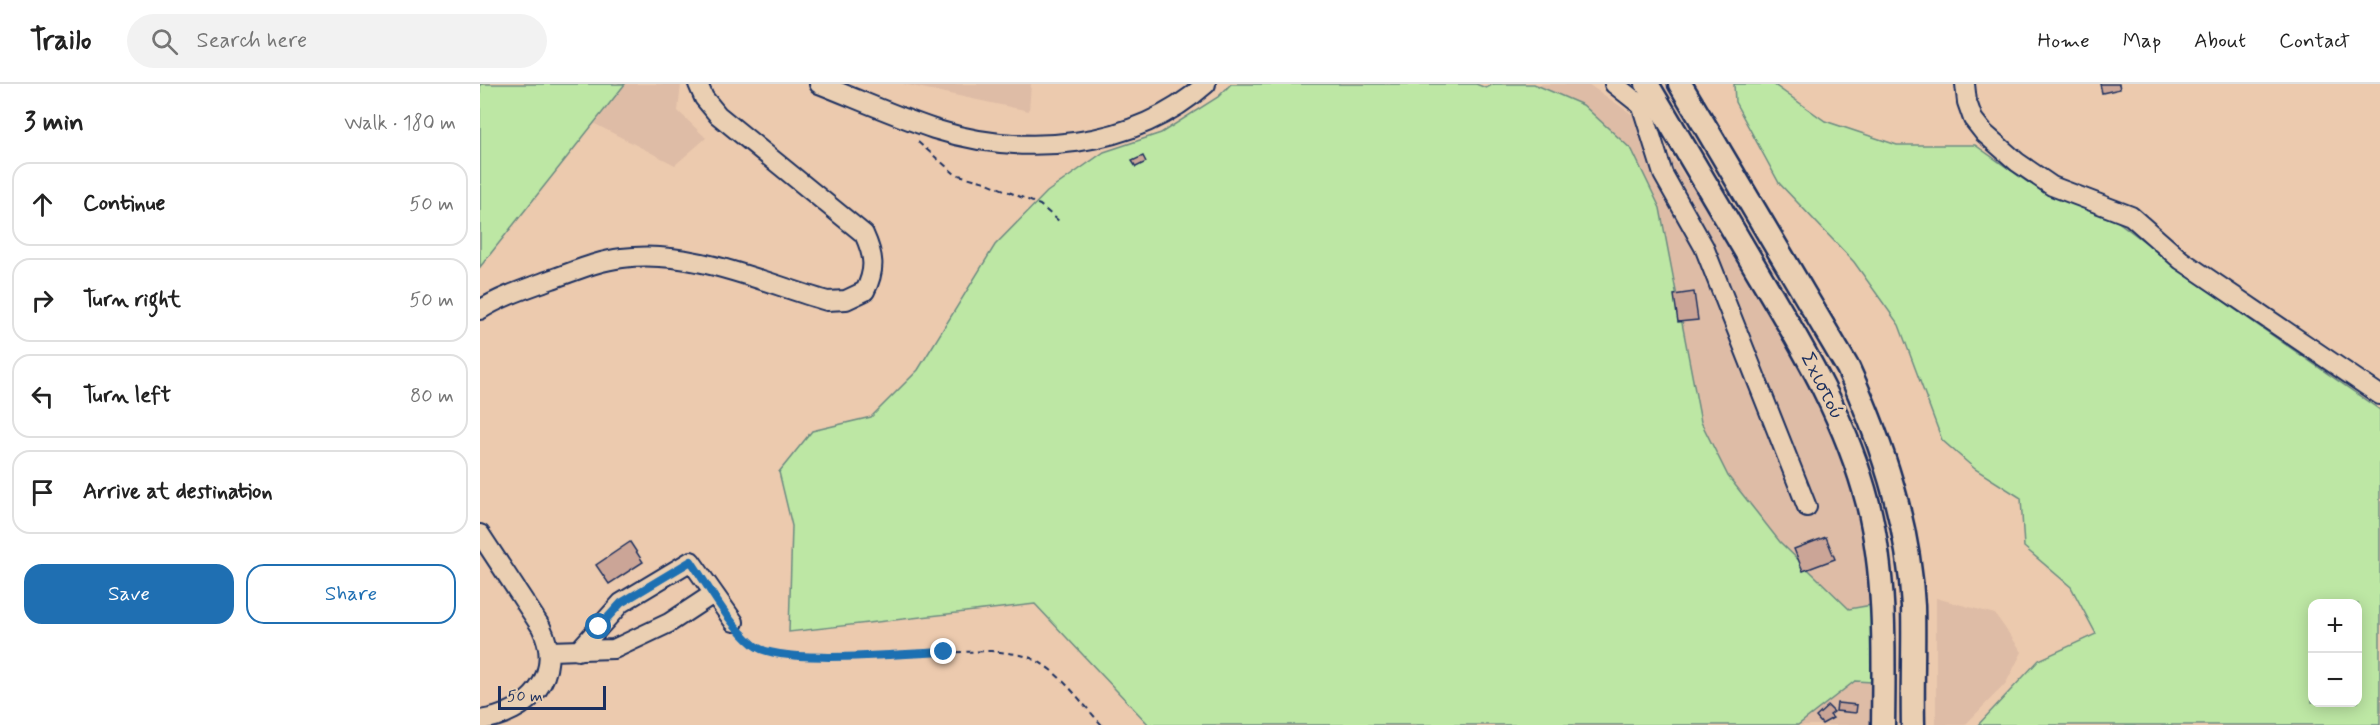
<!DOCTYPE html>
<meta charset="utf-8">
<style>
:root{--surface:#fff;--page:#f2f2f2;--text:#222;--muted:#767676;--line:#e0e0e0;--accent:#1f6fb2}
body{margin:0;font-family:Mynerve,sans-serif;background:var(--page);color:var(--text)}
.controls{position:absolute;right:18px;bottom:18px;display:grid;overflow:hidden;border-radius:12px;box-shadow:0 3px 15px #0003}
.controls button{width:54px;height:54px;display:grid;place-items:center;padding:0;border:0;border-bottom:2px solid var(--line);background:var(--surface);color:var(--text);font:30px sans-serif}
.scale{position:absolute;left:18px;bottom:15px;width:108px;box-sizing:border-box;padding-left:6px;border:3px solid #1b2f5e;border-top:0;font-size:16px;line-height:21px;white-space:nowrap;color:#1b2f5e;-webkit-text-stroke:4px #eacfb2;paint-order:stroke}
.stop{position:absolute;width:18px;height:18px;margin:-14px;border:4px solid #1f6fb2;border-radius:50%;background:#fff}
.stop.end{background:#1f6fb2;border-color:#fff;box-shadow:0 2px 6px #0008}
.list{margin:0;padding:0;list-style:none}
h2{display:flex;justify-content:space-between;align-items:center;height:78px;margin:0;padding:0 24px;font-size:26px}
h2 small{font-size:20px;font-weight:400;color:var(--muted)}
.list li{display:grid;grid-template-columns:39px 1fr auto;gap:18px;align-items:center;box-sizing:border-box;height:84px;margin:0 12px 12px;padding:0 12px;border:2px solid var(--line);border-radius:18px}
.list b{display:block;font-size:22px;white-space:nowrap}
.list em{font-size:20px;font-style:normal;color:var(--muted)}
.actions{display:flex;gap:12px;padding:18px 24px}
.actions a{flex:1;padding:14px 0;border:2px solid var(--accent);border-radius:18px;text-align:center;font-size:21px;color:var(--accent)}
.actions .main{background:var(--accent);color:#fff}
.icon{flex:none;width:33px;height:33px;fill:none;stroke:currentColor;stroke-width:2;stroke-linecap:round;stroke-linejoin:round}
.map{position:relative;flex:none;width:1900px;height:641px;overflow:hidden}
header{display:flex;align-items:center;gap:36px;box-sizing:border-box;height:84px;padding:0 30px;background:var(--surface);border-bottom:2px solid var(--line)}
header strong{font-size:28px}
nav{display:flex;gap:33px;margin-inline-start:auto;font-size:21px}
.search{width:420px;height:54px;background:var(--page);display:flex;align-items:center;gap:15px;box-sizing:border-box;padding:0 21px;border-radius:33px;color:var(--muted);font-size:22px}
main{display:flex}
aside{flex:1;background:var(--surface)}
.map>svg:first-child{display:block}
</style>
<header>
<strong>Trailo</strong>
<div class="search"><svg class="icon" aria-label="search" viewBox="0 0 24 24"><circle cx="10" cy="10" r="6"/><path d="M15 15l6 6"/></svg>Search here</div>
<nav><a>Home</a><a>Map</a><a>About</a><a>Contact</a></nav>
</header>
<main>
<aside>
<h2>3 min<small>Walk · 180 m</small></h2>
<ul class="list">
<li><svg class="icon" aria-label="ahead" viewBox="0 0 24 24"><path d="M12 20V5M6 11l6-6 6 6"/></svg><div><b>Continue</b></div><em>50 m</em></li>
<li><svg class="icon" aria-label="right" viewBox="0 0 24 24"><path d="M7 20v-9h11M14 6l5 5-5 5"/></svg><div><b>Turn right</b></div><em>50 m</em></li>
<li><svg class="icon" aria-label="left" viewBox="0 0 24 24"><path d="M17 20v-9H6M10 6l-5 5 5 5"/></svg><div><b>Turn left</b></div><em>80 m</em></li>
<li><svg class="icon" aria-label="arrive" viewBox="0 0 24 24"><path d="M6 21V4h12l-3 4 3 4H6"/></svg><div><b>Arrive at destination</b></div></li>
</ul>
<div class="actions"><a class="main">Save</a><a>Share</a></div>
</aside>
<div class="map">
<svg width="1900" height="641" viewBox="0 0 1900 641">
<rect width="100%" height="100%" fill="#eccaae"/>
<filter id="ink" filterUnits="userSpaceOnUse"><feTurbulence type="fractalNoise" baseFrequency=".0167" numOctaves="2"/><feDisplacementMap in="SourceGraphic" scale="12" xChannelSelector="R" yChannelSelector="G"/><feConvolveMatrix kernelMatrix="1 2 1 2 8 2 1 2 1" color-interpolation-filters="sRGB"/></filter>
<g filter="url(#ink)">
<path fill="#debca6" d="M 145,0 L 201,0 L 198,27 L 226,54 L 195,81 L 115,40 Z
M 423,0 L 551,0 L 549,27 Z
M 1054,0 L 1108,0 L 1153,31 L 1196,79 L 1247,157 L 1335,310 L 1367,389 L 1386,451 L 1392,521 L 1369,525 L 1300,458 L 1248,392 L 1221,338 L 1180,124 L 1152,66 L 1103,21 Z
M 1456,514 L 1515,530 L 1542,568 L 1526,599 L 1485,641 L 1456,641 Z
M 1375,597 L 1392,598 L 1392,641 L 1318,641 Z"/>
<path fill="#bde7a4" stroke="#6c8b81" stroke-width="1.5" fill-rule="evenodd" d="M 0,0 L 145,0 L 0,183 Z
M 751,0 L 996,0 L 1006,4 L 1014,0 L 1054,0 L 1103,21 L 1152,66 L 1180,124 L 1221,338 L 1248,392 L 1300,458 L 1369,525 L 1392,521 L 1392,598 L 1375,597 L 1318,641 L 669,641 L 555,520 L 309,548 L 312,442 L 299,388 L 332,347 L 391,333 L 438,286 L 515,161 L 567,108 L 624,68 L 681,49 L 738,13 Z
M 1254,0 L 1293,0 L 1345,37 L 1417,61 L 1495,61 L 1549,99 L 1633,134 L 1753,224 L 1900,326 L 1900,641 L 1498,641 L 1559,576 L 1616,550 L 1591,503 L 1544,463 L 1541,414 L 1495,385 L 1462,356 L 1419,241 L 1374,178 L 1299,99 L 1255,18 ZM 1832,520 L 1878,520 L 1878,618 L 1832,618 Z"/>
<path fill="#cba597" stroke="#1b2f5e" stroke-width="1.5" d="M 1620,0 L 1639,0 L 1640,5 L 1622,9 Z
M 663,72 L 666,78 L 656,83 L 652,77 Z
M 1214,208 L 1218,236 L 1198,238 L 1194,211 Z
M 1346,453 L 1355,475 L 1323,487 L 1314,465 Z
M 150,458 L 163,478 L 129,500 L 116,481 Z
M 1357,619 L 1377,621 L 1376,629 L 1356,627 Z
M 1348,622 L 1354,628 L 1350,631 L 1353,634 L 1342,640 L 1336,633 Z"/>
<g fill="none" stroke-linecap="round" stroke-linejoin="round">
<g stroke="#1b2f5e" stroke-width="22">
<path id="minor" d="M 339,0 C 377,15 415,32 454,45 C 545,74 653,65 726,0
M 1134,0 L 1168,27
M 1485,0 L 1487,18 L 1493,35 L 1504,49 L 1537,78 L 1572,102 L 1651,132 L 1701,176 L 1900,311
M 1161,20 L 1183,90 L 1224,163 L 1327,423
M 0,226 C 22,212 48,204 72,195 C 95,187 117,177 142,174 C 213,165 281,198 347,217 L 366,216 L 385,207 C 396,185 394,172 384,150 L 238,31 L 224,14 L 218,0
M 0,450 L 61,543 C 85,592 48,630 0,636
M 69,567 L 134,565 L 189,539 L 233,510
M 98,567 L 141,519 L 211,477 L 254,538"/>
</g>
<g stroke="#1b2f5e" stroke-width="27">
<path id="major" d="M 1167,0 C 1205,65 1244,130 1282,195 C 1325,267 1367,338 1388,420 C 1406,493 1404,567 1403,641
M 1200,0 L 1368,284 C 1402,359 1429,439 1433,522 C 1434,561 1432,601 1433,641"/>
</g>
<path stroke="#1b2f5e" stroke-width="2" stroke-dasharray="6 4.5" stroke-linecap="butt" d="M 438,58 L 475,90 L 505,98 L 560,121 L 579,137
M 263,549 L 275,562 L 283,567 L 336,573 L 511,567 C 525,569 540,569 553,575 C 580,587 602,620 622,641"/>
<use href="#minor" stroke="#eacfb2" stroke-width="18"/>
<use href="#major" stroke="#eacfb2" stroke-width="22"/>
</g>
</g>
<g fill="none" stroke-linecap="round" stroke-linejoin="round" filter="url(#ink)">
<path stroke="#1f6fb2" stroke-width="8" d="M 119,543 L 141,519 L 211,477 C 230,505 248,539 274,561 C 298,582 428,569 464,568"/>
</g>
<g text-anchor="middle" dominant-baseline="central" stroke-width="6" stroke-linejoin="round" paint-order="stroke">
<g font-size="21" fill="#1b2f5e" stroke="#eacfb2">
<text transform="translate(1342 302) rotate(63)">Σχιστού</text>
</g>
</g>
</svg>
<div class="controls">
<button>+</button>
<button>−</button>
</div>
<div class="scale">50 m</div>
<div class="stop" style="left:119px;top:543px"></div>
<div class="stop end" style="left:464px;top:568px"></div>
</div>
</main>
